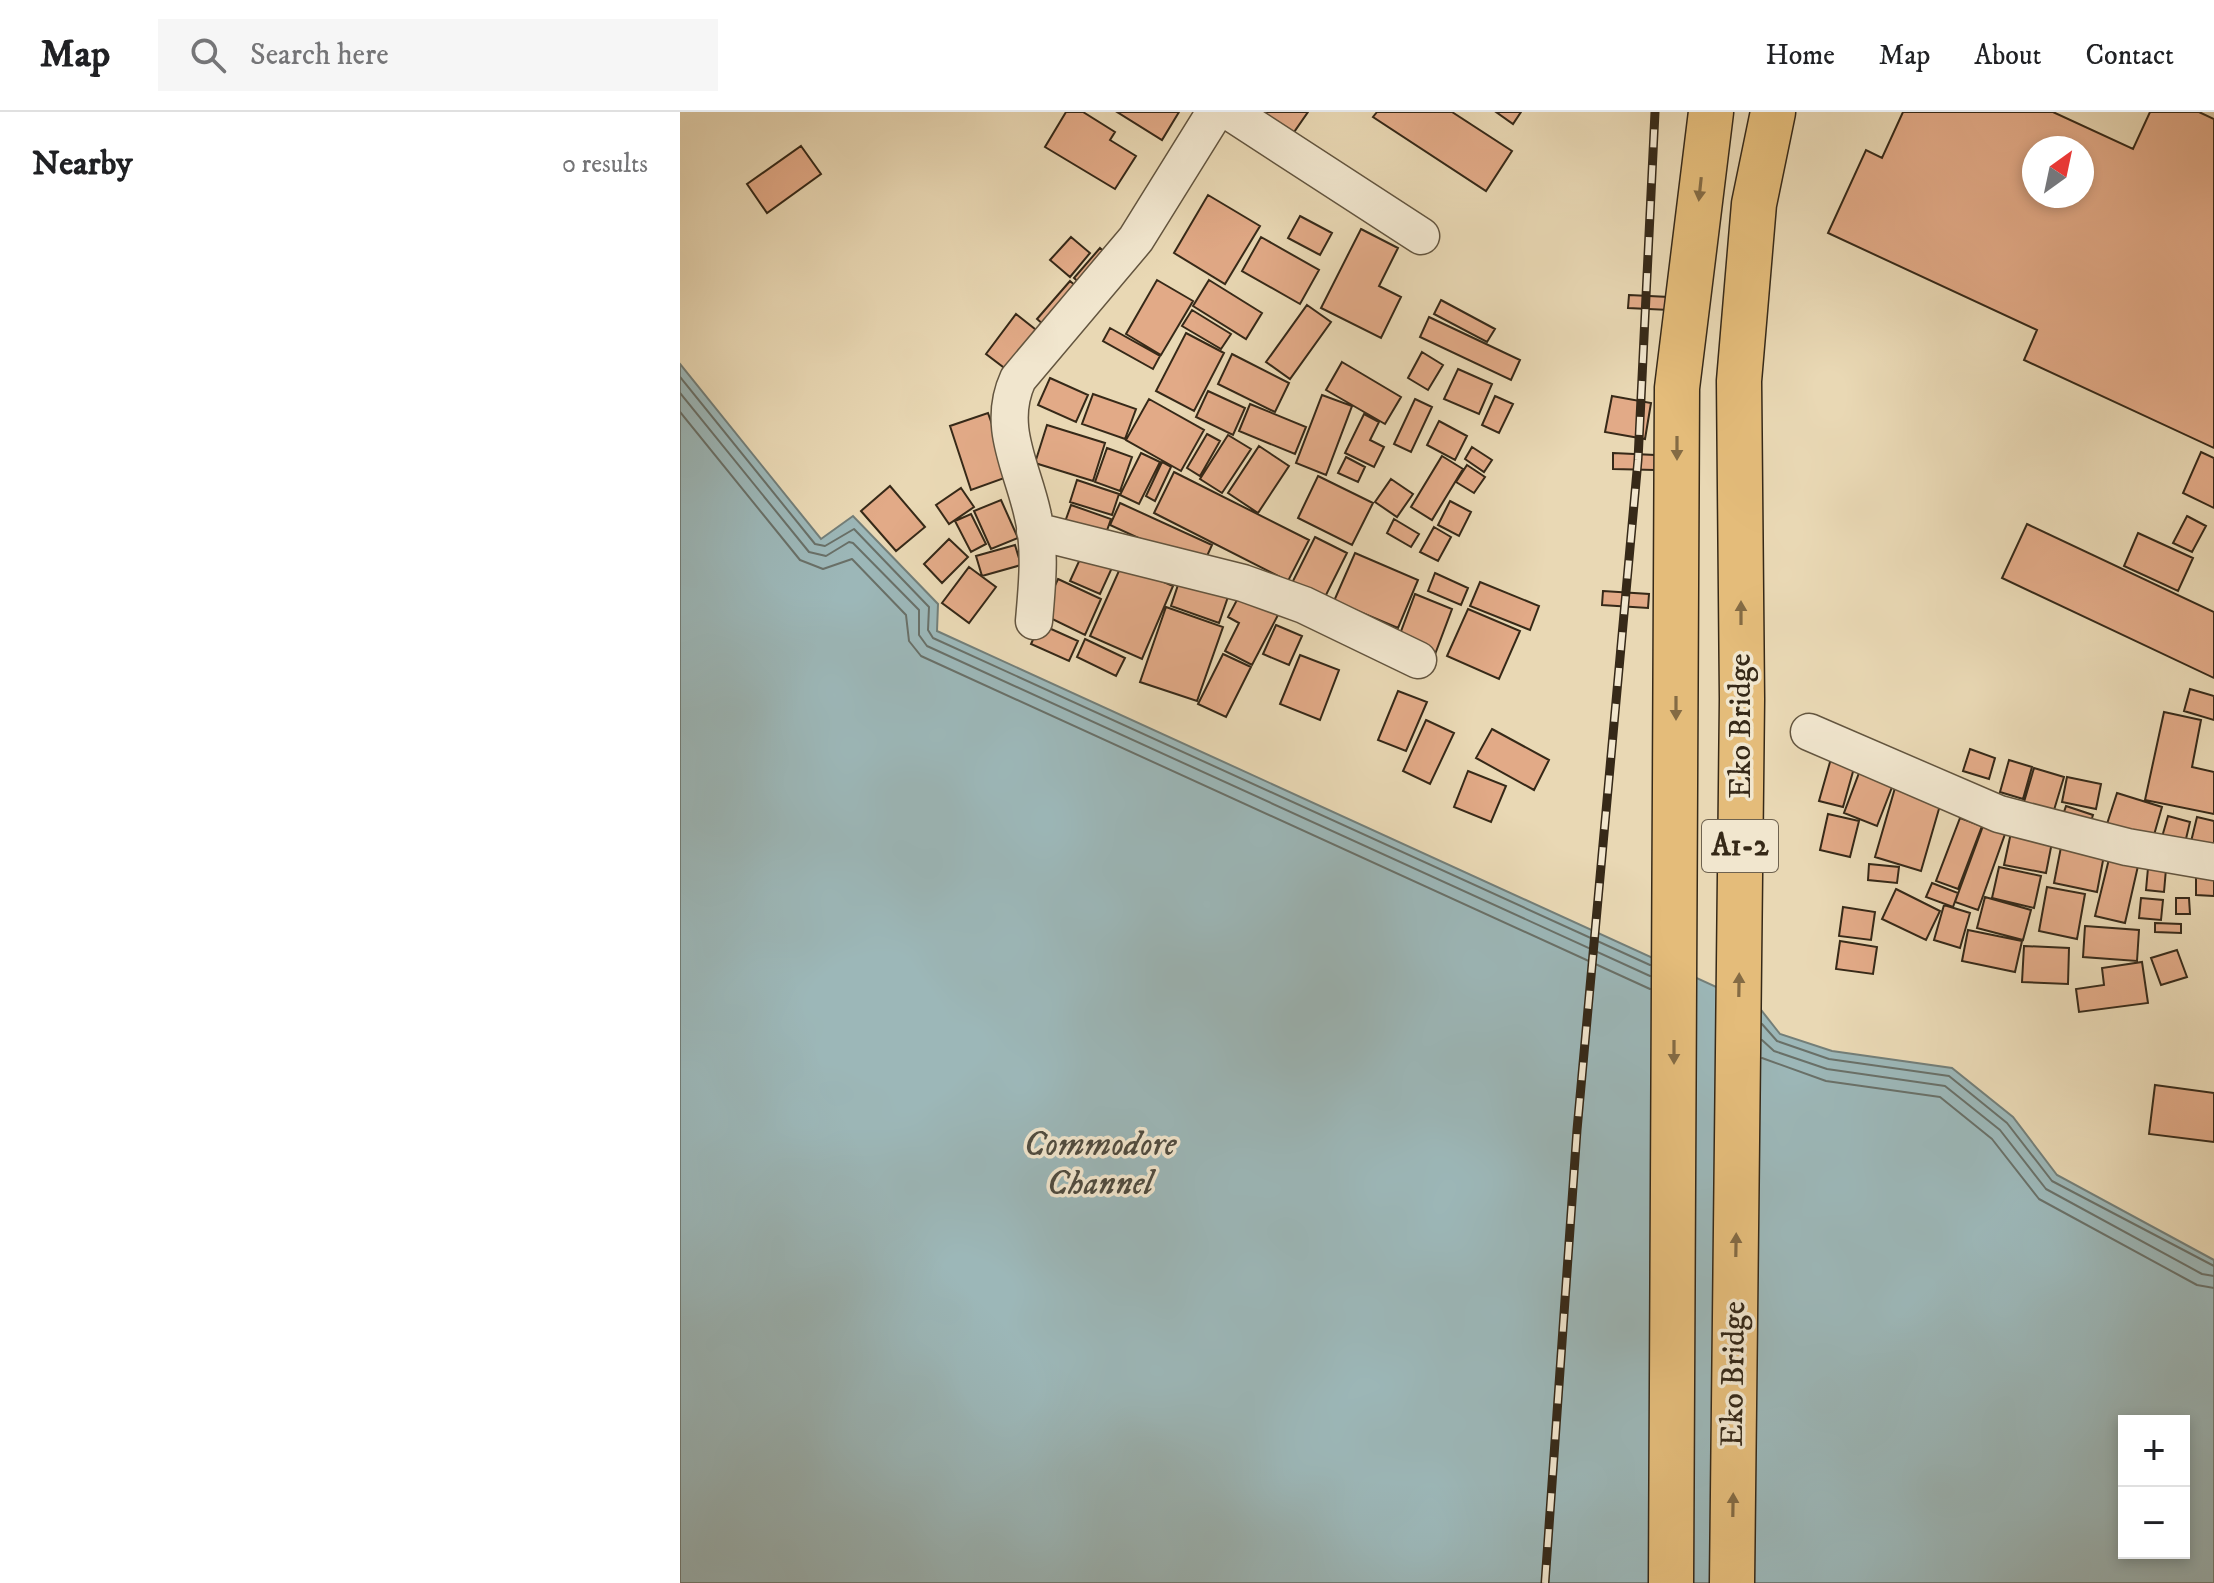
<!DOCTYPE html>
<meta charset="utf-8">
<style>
:root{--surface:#fff;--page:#f6f6f6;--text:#202124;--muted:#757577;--line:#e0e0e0}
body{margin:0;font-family:"IM FELL DW Pica",serif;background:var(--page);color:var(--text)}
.controls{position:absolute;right:24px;bottom:24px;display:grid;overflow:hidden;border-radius:0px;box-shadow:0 4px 12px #0003}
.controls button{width:72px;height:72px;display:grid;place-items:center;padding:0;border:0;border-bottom:2px solid var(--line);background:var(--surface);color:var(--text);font:40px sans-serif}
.compass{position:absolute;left:1342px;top:24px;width:72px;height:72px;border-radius:50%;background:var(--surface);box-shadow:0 4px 12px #0003;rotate:33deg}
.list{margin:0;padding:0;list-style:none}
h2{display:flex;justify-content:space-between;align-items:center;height:104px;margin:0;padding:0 32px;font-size:34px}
h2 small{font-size:26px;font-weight:400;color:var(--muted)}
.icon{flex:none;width:44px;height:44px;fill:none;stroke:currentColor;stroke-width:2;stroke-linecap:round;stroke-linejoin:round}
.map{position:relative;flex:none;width:1534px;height:1471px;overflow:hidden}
header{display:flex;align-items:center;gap:48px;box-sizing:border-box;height:112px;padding:0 40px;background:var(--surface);border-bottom:2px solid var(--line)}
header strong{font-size:38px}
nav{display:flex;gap:44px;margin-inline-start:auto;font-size:28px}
.search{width:560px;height:72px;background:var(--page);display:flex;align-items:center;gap:20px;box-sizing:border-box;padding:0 28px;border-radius:0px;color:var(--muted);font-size:30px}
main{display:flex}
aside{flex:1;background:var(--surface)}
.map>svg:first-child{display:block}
</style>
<header>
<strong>Map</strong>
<div class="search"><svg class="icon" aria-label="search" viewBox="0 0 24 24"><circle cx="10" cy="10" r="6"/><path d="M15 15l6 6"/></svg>Search here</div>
<nav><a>Home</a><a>Map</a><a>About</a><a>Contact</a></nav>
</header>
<main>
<aside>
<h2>Nearby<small>0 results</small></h2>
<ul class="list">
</ul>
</aside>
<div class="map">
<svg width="1534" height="1471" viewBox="0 0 1534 1471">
<rect width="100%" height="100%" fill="#e9d8b4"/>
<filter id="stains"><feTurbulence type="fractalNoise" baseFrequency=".0025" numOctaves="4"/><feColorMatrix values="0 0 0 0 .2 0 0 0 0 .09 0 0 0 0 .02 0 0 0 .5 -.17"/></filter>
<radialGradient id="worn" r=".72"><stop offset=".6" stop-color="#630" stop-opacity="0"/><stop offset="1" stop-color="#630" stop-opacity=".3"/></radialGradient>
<path fill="#9cb7b8" stroke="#737e78" stroke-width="2" fill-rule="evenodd" d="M 0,252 L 141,427 L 173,404 L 258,492 L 257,519 L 1078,894 L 1100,922 L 1152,939 L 1272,956 L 1333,1005 L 1377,1063 L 1534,1148 L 1534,1471 L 0,1471 ZM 1444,1309 L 1504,1309 L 1504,1441 L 1444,1441 Z"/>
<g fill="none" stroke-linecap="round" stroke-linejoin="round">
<path stroke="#697068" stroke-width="2" d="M 0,265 L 135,432 L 145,434 L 174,417 L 249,495 L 248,518 L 253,526 L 970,853
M 0,281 L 129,440 L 146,444 L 169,430 L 173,431 L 239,498 L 239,523 L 247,534 L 970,864
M 0,300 L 120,448 L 143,457 L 172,447 L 226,503 L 229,529 L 241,544 L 970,877
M 1082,912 L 1097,929 L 1149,947 L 1269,964 L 1327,1011 L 1372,1069 L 1534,1154
M 1082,928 L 1094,939 L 1147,957 L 1265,974 L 1320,1018 L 1366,1077 L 1522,1162 L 1534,1164
M 1082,946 L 1146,969 L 1260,985 L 1312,1027 L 1359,1087 L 1517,1173 L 1534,1176"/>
</g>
<path fill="#e2aa87" stroke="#362918" stroke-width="2" fill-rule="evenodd" d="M 386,0 L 403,0 L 435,20 L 430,28 L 456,44 L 435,77 L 365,35 Z
M 437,0 L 499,0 L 482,28 Z
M 578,0 L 628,0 L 612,23 Z
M 697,0 L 772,0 L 832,39 L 806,79 L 693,5 Z
M 816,0 L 841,0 L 833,12 Z
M 1223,0 L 1373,0 L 1453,37 L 1470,0 L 1519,0 L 1534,7 L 1534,336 L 1344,248 L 1357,218 L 1148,121 L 1186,38 L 1202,46 ZM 1354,36 L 1402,36 L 1402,84 L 1354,84 Z
M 121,34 L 141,62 L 87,101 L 67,72 Z
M 528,83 L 580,114 L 545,172 L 494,141 Z
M 620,104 L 652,121 L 640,143 L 608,126 Z
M 681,117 L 718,136 L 699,174 L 721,185 L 701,226 L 641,196 Z
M 391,125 L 410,141 L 390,165 L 370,148 Z
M 581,125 L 639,158 L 620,192 L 562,159 Z
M 420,136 L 433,147 L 406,177 L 394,166 Z
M 477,168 L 513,189 L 481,243 L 446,222 Z
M 529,168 L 582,201 L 566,227 L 513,194 Z
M 390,169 L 405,182 L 372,220 L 357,207 Z
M 949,183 L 989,185 L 989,198 L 948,196 Z
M 761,188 L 815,217 L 807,230 L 754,202 Z
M 627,193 L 651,210 L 610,267 L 586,250 Z
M 512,198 L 551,222 L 541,237 L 502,214 Z
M 336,202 L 365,225 L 335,264 L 306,242 Z
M 749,205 L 840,248 L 831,268 L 740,225 Z
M 430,216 L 480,244 L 473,257 L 423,229 Z
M 506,221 L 544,241 L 514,299 L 476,279 Z
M 742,240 L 763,253 L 748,278 L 728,266 Z
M 552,242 L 609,271 L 595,300 L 538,272 Z
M 662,250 L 721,285 L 705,312 L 646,278 Z
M 778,257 L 812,272 L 799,302 L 764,287 Z
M 370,266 L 408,283 L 396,310 L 358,293 Z
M 528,279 L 565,296 L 553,323 L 516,305 Z
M 413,282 L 456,297 L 445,327 L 402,312 Z
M 642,283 L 672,294 L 646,363 L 616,351 Z
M 815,284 L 833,292 L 819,321 L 802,313 Z
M 932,284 L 971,291 L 965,327 L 925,320 Z
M 469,287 L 524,318 L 501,359 L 446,328 Z
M 735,287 L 752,295 L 731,340 L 714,332 Z
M 570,292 L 626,315 L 615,342 L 559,319 Z
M 308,301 L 330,364 L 291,378 L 270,314 Z
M 684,302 L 699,310 L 690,328 L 704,335 L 694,355 L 665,341 Z
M 759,309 L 787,324 L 775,348 L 747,333 Z
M 367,313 L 425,331 L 413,369 L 355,351 Z
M 527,322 L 540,329 L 520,364 L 507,356 Z
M 548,323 L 571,337 L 542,381 L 520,367 Z
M 579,334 L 609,354 L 578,401 L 548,381 Z
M 792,335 L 812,348 L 804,360 L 785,347 Z
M 427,336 L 452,345 L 440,379 L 415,370 Z
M 1521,340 L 1534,346 L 1534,396 L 1503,381 Z
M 461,341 L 480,350 L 459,392 L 440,383 Z
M 933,341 L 975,343 L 975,358 L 933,357 Z
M 762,344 L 783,357 L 752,408 L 731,395 Z
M 666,345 L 685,355 L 678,370 L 658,361 Z
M 482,350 L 491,355 L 475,389 L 466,384 Z
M 787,353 L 805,365 L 794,381 L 776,370 Z
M 494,360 L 629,428 L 608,469 L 474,401 Z
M 638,364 L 693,391 L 672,433 L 618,406 Z
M 711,367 L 733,382 L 717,405 L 695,390 Z
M 397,368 L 439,382 L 432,403 L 390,390 Z
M 210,374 L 245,415 L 216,439 L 181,399 Z
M 281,376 L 294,395 L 269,412 L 256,393 Z
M 321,388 L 338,426 L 311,437 L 294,399 Z
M 770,389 L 791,400 L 779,424 L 758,413 Z
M 440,391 L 532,433 L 522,455 L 430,413 Z
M 391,393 L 431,407 L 425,424 L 385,410 Z
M 291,402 L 306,432 L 291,440 L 275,409 Z
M 1507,404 L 1526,414 L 1512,440 L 1493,431 Z
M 714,407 L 739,422 L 731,435 L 707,421 Z
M 1347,412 L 1534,500 L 1534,566 L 1322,466 Z
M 754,415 L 771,425 L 758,449 L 740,440 Z
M 1458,421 L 1513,446 L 1498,479 L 1444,454 Z
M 635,425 L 667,441 L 638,499 L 606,483 Z
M 269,427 L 288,445 L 262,471 L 244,452 Z
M 335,433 L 341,453 L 302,464 L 296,444 Z
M 406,434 L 436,447 L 420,482 L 390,469 Z
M 675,441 L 738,468 L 718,516 L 654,489 Z
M 442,452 L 493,474 L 462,547 L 410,524 Z
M 289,455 L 316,475 L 289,511 L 262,491 Z
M 502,461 L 550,479 L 539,511 L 491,494 Z
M 755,461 L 788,476 L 781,493 L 748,479 Z
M 378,467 L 421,487 L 405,523 L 362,502 Z
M 800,470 L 859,494 L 850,518 L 790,494 Z
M 923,479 L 969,482 L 968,496 L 922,493 Z
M 735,482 L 772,497 L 754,545 L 717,530 Z
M 559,484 L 598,503 L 572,553 L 545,539 L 559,511 L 548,505 Z
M 486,495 L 543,515 L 517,589 L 460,570 Z
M 788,497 L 840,519 L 819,567 L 767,544 Z
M 360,512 L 398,529 L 389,549 L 351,532 Z
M 596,513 L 622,524 L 609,553 L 583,542 Z
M 405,527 L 445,546 L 436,564 L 397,545 Z
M 543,542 L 571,555 L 546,605 L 518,592 Z
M 620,543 L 659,558 L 640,608 L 600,592 Z
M 1510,577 L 1534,584 L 1534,608 L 1504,599 Z
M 718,579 L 747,590 L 726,639 L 698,628 Z
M 1484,600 L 1521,608 L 1512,655 L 1534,660 L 1534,702 L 1465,688 Z
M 746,608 L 774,621 L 750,672 L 723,659 Z
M 812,617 L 869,648 L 854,678 L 796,646 Z
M 1290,637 L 1315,646 L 1309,667 L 1283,659 Z
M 1152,643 L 1176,649 L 1163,695 L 1139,689 Z
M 1185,645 L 1219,657 L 1197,714 L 1164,701 Z
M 1329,648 L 1352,655 L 1343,687 L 1320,680 Z
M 1354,656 L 1384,665 L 1374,698 L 1344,690 Z
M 788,659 L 826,674 L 811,710 L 774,695 Z
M 1387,665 L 1421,672 L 1416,697 L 1382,690 Z
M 1217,669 L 1263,683 L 1241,759 L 1195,745 Z
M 1437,681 L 1482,695 L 1472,730 L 1426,715 Z
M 1386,694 L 1413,703 L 1409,716 L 1382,706 Z
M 1148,702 L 1179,709 L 1170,745 L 1140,738 Z
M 1488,704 L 1510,710 L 1505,731 L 1482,725 Z
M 1517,705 L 1534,709 L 1534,744 L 1509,738 Z
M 1280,706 L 1302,714 L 1278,777 L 1256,769 Z
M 1303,714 L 1325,722 L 1298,798 L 1275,790 Z
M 1332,716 L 1373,725 L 1366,761 L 1324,753 Z
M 1382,730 L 1425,738 L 1417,780 L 1374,771 Z
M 1429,747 L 1458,754 L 1445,811 L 1415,804 Z
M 1189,752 L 1219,755 L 1217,771 L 1188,768 Z
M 1319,755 L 1361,764 L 1354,796 L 1312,786 Z
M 1468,756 L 1486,757 L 1484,780 L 1466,778 Z
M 1516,764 L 1534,764 L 1534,784 L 1516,783 Z
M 1252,771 L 1278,781 L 1273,795 L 1246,785 Z
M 1367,775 L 1405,782 L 1397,827 L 1359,819 Z
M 1216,777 L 1260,799 L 1246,828 L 1202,807 Z
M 1305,785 L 1351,798 L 1343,828 L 1297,816 Z
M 1461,786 L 1483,788 L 1481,808 L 1459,806 Z
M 1496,786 L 1509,786 L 1510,802 L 1496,802 Z
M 1264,793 L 1290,801 L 1280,836 L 1254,828 Z
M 1163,795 L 1195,800 L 1191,828 L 1159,824 Z
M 1475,811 L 1501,812 L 1501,821 L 1475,820 Z
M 1405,814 L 1459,818 L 1457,849 L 1403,845 Z
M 1288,818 L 1342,829 L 1335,860 L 1282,849 Z
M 1160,829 L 1197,835 L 1193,862 L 1156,857 Z
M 1344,834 L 1389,836 L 1388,872 L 1342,870 Z
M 1497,838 L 1507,865 L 1481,873 L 1471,846 Z
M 1462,850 L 1468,891 L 1399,900 L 1396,877 L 1424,873 L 1422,856 Z
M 1475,973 L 1534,981 L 1534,1030 L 1469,1022 Z"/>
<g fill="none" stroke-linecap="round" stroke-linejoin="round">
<g stroke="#63553f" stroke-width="39">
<path id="minor" d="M 550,0 L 741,124
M 355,419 L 563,471 L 624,493 L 738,548
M 354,509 C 357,474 361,438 353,404 C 343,356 316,315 338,267 L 456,127 L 535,0
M 1129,620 L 1319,702 L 1447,735 L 1534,750"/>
</g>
<g stroke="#362918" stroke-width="47">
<path id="highway" d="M 991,1471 L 997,276 L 1031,0
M 1052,1471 L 1062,587 L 1059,269 L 1074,92 L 1093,0"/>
</g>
<use href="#minor" stroke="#f1e6ce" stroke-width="36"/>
<use href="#highway" stroke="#e4bc7a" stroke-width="44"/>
<g stroke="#362918" stroke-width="9">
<path id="rail" d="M 865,1471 L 897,1018 L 958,348 L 975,0"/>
</g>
<use href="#rail" stroke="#f1e6ce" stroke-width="6" stroke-dasharray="18" stroke-linecap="butt"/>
</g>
<defs><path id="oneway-solid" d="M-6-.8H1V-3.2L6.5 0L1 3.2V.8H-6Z" transform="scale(2)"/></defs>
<g fill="#846b44">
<use href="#oneway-solid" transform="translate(1020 77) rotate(96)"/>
<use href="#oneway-solid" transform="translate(997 336) rotate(90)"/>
<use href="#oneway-solid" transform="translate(1061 501) rotate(-90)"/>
<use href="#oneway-solid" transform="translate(996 596) rotate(90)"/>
<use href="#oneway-solid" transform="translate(1059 873) rotate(-89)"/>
<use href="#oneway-solid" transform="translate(994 940) rotate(90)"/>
<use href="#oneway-solid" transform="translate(1056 1133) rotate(-89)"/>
<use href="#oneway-solid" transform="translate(1053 1393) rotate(-89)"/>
</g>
<g text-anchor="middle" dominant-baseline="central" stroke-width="7" stroke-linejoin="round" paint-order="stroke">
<rect fill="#f1e6ce" stroke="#6e624f" stroke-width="2" x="1022" y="708" width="76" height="52" rx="6"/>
<g font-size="30" font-weight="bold" fill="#362918">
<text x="1060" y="734">A1-2</text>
</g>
<g font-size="32" fill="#362918" stroke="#f1e6ce">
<text transform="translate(1061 614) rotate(-90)">Eko Bridge</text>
<text transform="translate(1054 1262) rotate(-89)">Eko Bridge</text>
</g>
<g font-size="34" font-style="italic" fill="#504c40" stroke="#f1e6ce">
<text x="420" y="1033">Commodore<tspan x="420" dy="39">Channel</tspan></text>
</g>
</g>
<rect width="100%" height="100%" filter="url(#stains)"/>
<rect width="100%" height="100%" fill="url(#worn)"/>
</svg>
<div class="controls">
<button>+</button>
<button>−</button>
</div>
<svg class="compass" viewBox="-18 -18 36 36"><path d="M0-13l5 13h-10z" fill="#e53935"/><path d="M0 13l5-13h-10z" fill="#757577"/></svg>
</div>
</main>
